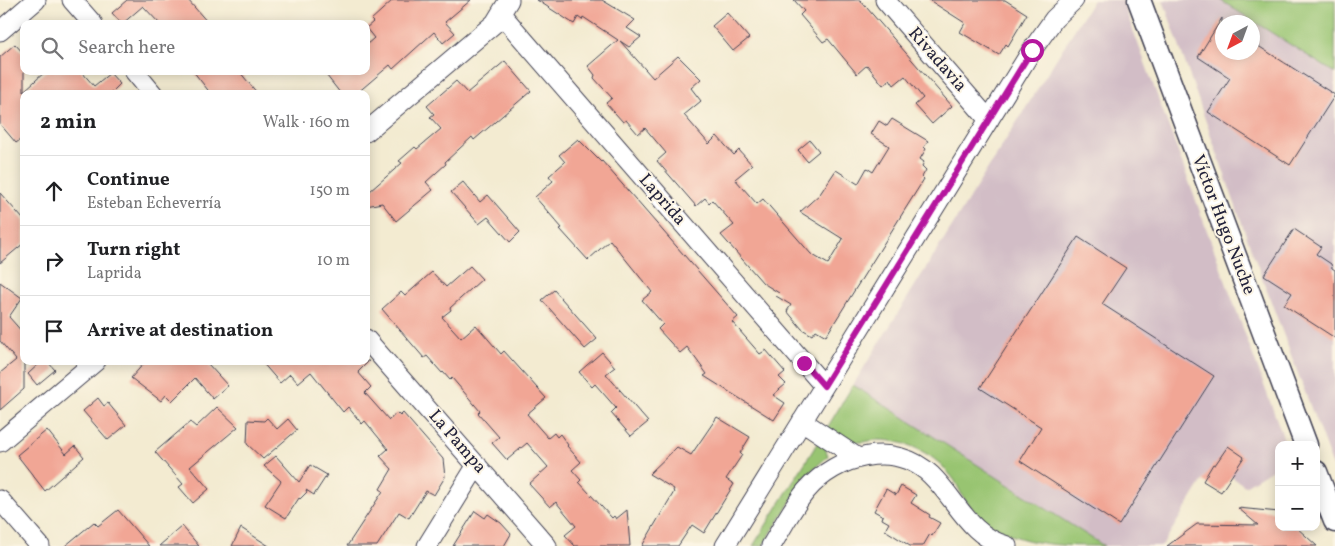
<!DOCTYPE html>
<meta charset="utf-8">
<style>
:root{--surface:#fff;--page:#f2f2f2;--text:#202124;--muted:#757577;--line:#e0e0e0}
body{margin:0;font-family:Vollkorn,serif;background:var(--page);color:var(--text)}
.controls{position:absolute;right:15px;bottom:15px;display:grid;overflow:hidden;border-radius:10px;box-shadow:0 2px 12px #0003}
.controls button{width:45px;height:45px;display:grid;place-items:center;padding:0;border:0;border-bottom:1px solid var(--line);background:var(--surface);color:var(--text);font:25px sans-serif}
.compass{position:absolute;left:1215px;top:15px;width:45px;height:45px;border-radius:50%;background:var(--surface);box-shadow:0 2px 12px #0003;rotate:221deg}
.stop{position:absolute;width:15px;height:15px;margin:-11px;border:4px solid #b5179e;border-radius:50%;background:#fff}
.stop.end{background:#b5179e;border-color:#fff;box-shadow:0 1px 5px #0008}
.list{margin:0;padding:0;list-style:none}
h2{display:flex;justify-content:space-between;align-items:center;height:65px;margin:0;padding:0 20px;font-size:21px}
h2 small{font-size:16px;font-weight:400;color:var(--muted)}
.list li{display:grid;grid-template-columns:32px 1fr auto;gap:15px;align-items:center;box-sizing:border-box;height:70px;padding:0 20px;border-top:1px solid var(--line)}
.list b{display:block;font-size:19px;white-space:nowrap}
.list p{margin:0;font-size:16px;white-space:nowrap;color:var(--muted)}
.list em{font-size:16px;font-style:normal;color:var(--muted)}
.icon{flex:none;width:28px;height:28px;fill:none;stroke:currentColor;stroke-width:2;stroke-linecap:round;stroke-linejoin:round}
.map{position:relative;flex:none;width:1335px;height:546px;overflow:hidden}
.search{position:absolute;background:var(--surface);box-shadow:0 2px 12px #0003;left:20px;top:20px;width:350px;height:55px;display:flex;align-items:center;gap:12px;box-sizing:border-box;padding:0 18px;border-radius:10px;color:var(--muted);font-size:19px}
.panel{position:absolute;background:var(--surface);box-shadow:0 2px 12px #0003;left:20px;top:90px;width:350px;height:275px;border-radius:10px}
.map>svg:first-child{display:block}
</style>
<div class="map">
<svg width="1335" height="546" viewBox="0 0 1335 546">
<rect width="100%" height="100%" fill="#fcf5e5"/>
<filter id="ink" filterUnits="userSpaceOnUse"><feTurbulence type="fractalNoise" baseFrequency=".02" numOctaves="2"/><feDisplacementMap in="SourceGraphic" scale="10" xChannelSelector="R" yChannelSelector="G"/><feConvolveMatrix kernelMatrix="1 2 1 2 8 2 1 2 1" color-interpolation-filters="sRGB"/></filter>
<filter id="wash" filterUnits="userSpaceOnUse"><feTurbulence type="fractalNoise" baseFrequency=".0096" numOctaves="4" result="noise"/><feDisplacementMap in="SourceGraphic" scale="20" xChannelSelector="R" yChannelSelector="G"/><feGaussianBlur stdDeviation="1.12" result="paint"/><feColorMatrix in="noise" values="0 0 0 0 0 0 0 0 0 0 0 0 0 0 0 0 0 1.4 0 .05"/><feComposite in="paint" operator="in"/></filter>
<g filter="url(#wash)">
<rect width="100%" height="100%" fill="#f3ebd1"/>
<path fill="#d2bdc6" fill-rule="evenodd" d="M 1093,0 L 1122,0 L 1286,445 L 1279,445 L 1279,465 L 1245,486 L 1213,464 L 1162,546 L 1104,546 L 853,385 Z
M 1163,0 L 1335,0 L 1335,472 L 1246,235 ZM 1222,22 L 1252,22 L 1252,52 L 1222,52 Z"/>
<path fill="#98c471" stroke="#5d7356" d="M 1220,0 L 1335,0 L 1335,73 Z
M 853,385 L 1104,546 C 1052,546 1001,546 966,501 C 961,495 959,488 955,481 C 947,470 936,459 925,453 C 910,444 894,440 877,440 C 871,440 864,443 858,442 C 847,440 836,433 827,428 Z
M 818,442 L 825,447 L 828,456 L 807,475 L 763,546 L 753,546 Z"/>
<g id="blocks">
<path fill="#f1a695" d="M 127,0 L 188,0 L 209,24 L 160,24 L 143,6 L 122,24 L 112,13 Z
M 393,0 L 471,0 L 445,22 L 455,33 L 443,43 L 434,32 L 393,69 L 390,65 L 356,94 L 341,94 L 323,71 L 366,71 L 366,45 L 374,38 L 366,28 L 373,22 L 371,20 Z
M 537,0 L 602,0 L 635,20 L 627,28 L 641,37 L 629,47 L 620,41 L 653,78 L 678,56 L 701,79 L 691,88 L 701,101 L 684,115 L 709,144 L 717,136 L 734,155 L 739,150 L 752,165 L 735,179 L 757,204 L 763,199 L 811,254 L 828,264 L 843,239 L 800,212 L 820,194 L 836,170 L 858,184 L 867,168 L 873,172 L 889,146 L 871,134 L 879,121 L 887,126 L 892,119 L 928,141 L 924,147 L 926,149 L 920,159 L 924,162 L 922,166 L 926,170 L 922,177 L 924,179 L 826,336 L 816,330 L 812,335 L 802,329 L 787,311 L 791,305 L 776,296 L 779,293 L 763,283 L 721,235 L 734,225 L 712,200 L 709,203 L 705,198 L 696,206 L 657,161 L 666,153 L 645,128 L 638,134 L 626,120 L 623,122 L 606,103 L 612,98 L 594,78 L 595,75 L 588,66 L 618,40 L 583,17 L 582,20 L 578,17 L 574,24 Z
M 794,0 L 860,0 L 952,106 L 932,124 L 915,105 L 923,98 L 905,76 L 894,85 L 890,79 L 883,85 L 867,65 L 857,74 L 828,39 L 823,42 L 800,15 L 804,11 Z
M 929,0 L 1005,0 L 1027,14 L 1008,46 L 1006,44 L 999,55 L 960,32 L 965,23 Z
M 727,13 L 749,38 L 733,51 L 712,26 Z
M 1222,18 L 1222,52 L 1252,52 L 1252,42 L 1335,95 L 1290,165 L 1208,112 L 1230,78 L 1198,57 Z
M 15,44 L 24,54 L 24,91 L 46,71 L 81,71 L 94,86 L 110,73 L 120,84 L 110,94 L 24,94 L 24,137 L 16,143 L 0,124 L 0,57 Z
M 505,61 L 531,91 L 474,140 L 472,137 L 445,162 L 446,164 L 426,182 L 433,190 L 396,221 L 382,203 L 366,206 L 366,192 L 370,191 L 402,163 L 399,161 L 415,147 L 417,149 L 441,129 L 430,117 L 434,114 L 427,106 L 456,81 L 467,93 Z
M 193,71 L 239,71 L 258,94 L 211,94 Z
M 578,139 L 601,162 L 602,161 L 738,317 L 732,322 L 760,354 L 766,350 L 785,372 L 779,377 L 786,384 L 773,395 L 785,403 L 774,420 L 704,376 L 707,374 L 687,347 L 680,353 L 658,329 L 663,324 L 642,300 L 652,292 L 610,240 L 588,260 L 560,229 L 562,228 L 535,197 L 553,181 L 549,176 L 565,162 L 559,155 Z
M 810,140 L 819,151 L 807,161 L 798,150 Z
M 463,182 L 480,202 L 488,195 L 520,232 L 510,242 L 488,217 L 479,224 L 451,192 Z
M 0,193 L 24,220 L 24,243 L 0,263 Z
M 1294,229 L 1321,247 L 1316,254 L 1331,264 L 1332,268 L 1335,270 L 1335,338 L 1284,305 L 1292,293 L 1264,275 Z
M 1078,237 L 1126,268 L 1102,304 L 1214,376 L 1119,525 L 1020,461 L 1041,427 L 980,388 Z
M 470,266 L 482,279 L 450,308 L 451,310 L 442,317 L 461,338 L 476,325 L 501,354 L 504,351 L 546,398 L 527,414 L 548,438 L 554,433 L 557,437 L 560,434 L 568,445 L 567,446 L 581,462 L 572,470 L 581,480 L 579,482 L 612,518 L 614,516 L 616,519 L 627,510 L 630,546 L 575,546 L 565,535 L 576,526 L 556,502 L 550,507 L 529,484 L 548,467 L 527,443 L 507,460 L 492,443 L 499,437 L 478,413 L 480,411 L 452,378 L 450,380 L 443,372 L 442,373 L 427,356 L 424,358 L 382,309 L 401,292 L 405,296 L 432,272 L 446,287 Z
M 0,282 L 22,298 L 9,317 L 24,334 L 24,389 L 0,410 L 0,373 L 16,360 L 0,341 Z
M 554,290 L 597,339 L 585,349 L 542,300 Z
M 602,352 L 615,367 L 606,374 L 648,422 L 631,436 L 611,413 L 616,408 L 595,384 L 592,387 L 579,372 Z
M 42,361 L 47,361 L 55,370 L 37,385 L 28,374 Z
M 146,361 L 210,361 L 208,364 L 228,386 L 213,399 L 195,378 L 172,401 L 166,395 L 161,401 L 131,378 Z
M 261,361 L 369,361 L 358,372 L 371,387 L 365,393 L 389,420 L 397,413 L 400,416 L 403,413 L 443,459 L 445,477 L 434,495 L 426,491 L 409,518 L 399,512 L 377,546 L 347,546 L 383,491 L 380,489 L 392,469 L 380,456 L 388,449 L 365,421 L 362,424 L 348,407 L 343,412 L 311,372 L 298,383 L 290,374 L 280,383 Z
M 98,398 L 104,406 L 108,403 L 126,425 L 108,440 L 83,411 Z
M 217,407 L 238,427 L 190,467 L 209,489 L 193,503 L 179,487 L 183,484 L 155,452 L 190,422 L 196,427 Z
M 717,417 L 750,437 L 740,453 L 742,455 L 726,479 L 734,484 L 704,533 L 692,525 L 678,546 L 642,546 L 674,492 L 673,491 L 674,489 L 649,474 L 677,447 L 691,455 Z
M 267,418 L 277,429 L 288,419 L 297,430 L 263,459 L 247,444 L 248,420 L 264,421 Z
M 47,430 L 66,454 L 75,446 L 84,457 L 45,491 L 17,455 Z
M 1228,446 L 1244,457 L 1221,492 L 1203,481 L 1213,464 L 1215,465 Z
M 276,456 L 299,482 L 310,465 L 327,475 L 314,495 L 306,490 L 307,492 L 300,499 L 299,498 L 286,518 L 265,505 L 281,481 L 264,466 Z
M 901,486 L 916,495 L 911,503 L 930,515 L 929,517 L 940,523 L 932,536 L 930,534 L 923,546 L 910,546 L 885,530 L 889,523 L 882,519 L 883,516 L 874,511 L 886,489 L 896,495 Z
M 1238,508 L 1279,512 L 1279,527 L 1296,527 L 1317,546 L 1167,546 L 1197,524 L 1258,525 Z
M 118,510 L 149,546 L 65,546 L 94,522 L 98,526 Z
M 475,511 L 485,518 L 488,514 L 501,523 L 511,534 L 504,546 L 453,546 Z
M 182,526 L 199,546 L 159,546 Z
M 241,528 L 269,546 L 232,546 Z"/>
</g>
</g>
<g filter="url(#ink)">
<use href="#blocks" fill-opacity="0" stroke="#414052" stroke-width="1"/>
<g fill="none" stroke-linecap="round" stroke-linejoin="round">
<g stroke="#414052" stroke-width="21">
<path id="minor" d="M 72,0 L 93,24
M 885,0 L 989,120
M 501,14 L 824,386
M 0,31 L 36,0
M 134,71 L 153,94
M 366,132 L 495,23 L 509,0
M 366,339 L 547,546
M 802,421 L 858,458
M 0,442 L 96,361
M 0,500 L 40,546
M 427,546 L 477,465
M 725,546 L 1032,50 L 1054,19 L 1074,0
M 771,546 C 782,528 792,508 806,491 C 837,455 894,440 931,475 C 957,500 969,536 1007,546"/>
</g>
<g stroke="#414052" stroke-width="25">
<path id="tertiary" d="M 1139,0 L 1306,445
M 1316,472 L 1335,521"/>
</g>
<use href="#minor" stroke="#fff" stroke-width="19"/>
<use href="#tertiary" stroke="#fff" stroke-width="22"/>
</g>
</g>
<g fill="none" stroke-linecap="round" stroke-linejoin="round" filter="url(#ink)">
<path stroke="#b5179e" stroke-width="6" d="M 804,363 L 824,386 L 1032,50"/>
</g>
<g text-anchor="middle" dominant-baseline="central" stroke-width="4" stroke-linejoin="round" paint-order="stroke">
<g font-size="18" fill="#22223b" stroke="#fcf5e5">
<text transform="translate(937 60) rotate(49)">Rivadavia</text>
<text transform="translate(662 200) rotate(49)">Laprida</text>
<text transform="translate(1223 225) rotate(69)">Víctor Hugo Nuche</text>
<text transform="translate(457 442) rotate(49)">La Pampa</text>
</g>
</g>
</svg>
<div class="controls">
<button>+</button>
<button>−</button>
</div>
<svg class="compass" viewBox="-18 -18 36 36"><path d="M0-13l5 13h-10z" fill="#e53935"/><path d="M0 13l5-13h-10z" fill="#757577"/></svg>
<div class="stop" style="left:1032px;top:50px"></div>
<div class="stop end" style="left:804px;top:363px"></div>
<div class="search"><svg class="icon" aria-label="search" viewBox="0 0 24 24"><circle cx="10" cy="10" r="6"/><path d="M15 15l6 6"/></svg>Search here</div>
<section class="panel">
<h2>2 min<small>Walk · 160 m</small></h2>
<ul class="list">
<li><svg class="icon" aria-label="ahead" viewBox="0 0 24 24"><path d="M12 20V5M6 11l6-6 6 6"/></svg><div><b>Continue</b><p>Esteban Echeverría</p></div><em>150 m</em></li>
<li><svg class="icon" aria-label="right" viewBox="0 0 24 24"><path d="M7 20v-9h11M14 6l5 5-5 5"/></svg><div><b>Turn right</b><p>Laprida</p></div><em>10 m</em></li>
<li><svg class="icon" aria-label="arrive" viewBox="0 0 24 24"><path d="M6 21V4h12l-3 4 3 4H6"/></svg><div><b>Arrive at destination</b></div></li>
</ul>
</section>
</div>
